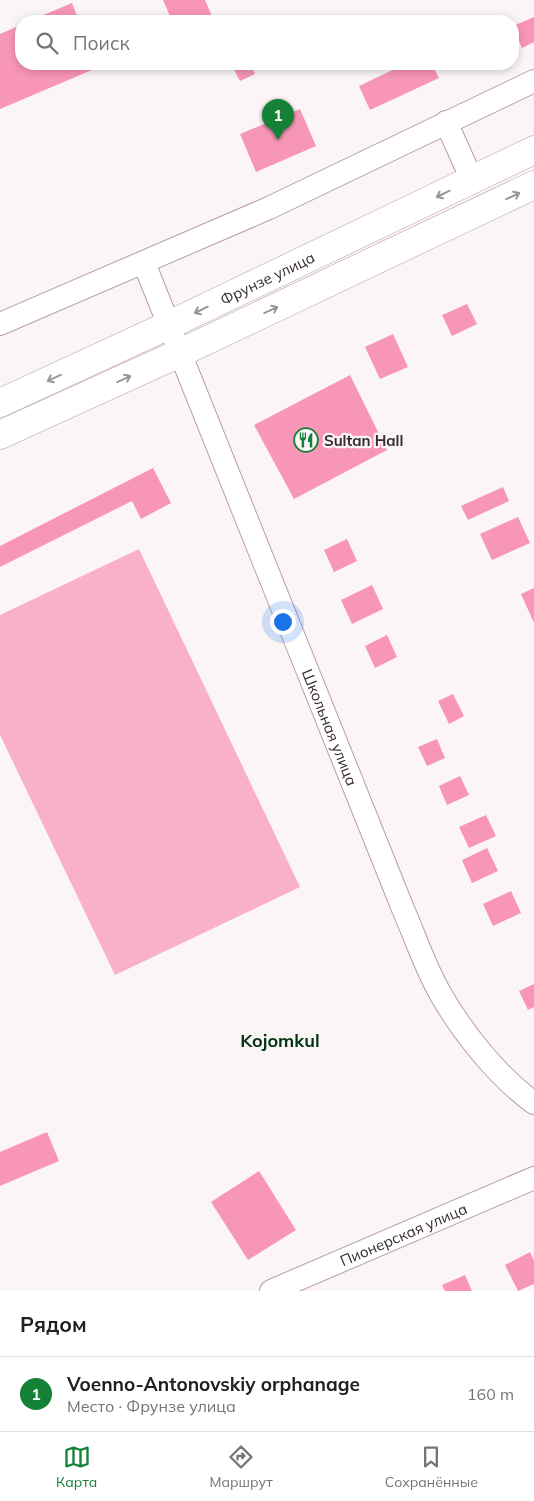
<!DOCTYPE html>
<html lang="ru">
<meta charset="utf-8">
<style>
:root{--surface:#fff;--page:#f2f2f2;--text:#202124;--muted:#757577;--line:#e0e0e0;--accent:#148137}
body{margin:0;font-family:Mulish,sans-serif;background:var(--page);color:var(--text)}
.you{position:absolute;left:282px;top:621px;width:18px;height:18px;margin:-12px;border:4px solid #fff;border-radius:50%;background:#1a73e8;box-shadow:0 0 0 8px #1a73e833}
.badge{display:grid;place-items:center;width:32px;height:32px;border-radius:50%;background:var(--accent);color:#fff;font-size:16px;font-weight:700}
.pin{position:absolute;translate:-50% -41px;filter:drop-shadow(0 1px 2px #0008)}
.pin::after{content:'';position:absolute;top:26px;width:18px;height:15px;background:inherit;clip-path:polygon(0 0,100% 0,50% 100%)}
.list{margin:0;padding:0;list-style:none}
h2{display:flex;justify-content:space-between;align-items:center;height:65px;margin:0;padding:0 20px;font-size:21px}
h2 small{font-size:16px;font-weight:400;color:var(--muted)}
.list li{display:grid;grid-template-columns:32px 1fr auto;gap:15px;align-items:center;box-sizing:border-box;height:75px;padding:0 20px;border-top:1px solid var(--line)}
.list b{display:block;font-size:19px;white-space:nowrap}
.list p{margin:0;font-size:16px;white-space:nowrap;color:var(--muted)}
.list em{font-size:16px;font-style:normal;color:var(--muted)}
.icon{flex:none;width:28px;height:28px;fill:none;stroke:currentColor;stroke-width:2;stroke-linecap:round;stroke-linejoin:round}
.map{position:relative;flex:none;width:534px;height:1291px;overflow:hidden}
.search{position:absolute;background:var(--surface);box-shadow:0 2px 8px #0003;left:15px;right:15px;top:15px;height:55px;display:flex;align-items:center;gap:12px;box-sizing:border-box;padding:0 18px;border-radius:20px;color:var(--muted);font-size:19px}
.sheet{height:140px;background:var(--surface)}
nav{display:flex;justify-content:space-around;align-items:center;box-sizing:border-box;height:70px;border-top:1px solid var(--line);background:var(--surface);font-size:14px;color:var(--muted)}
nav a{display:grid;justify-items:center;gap:2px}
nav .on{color:var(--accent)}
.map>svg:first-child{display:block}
</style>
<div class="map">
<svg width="534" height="1291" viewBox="0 0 534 1291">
<rect width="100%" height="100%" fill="#fbf5f7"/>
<path fill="#f9b1c7" d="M 139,549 L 300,887 L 115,975 L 0,735 L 0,615 Z"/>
<path fill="#f896b7" d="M 163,0 L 205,0 L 214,21 L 172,21 Z
M 72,3 L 79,21 L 29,21 Z
M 534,17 L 534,42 L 522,48 L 513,26 Z
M 21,25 L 21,64 L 97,64 L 99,67 L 0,109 L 0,34 Z
M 231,64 L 251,64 L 255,74 L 240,81 Z
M 405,64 L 432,64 L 439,78 L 370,110 L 359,86 Z
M 300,109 L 316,146 L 256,172 L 240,134 Z
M 467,304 L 477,324 L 452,336 L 442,315 Z
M 393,334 L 408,367 L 380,379 L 365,347 Z
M 350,375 L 387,450 L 294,499 L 254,425 Z
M 153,468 L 171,503 L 141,519 L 132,501 L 0,567 L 0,546 Z
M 503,487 L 509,501 L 468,520 L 461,506 Z
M 518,517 L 530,543 L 492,560 L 480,534 Z
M 347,539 L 357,561 L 334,572 L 324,550 Z
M 372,585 L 383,609 L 352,624 L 341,600 Z
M 534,588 L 534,623 L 521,594 Z
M 387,635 L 397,657 L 375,668 L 365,646 Z
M 453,694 L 464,716 L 449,724 L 438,701 Z
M 437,739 L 445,758 L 427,766 L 418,747 Z
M 460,776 L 469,795 L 447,805 L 439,786 Z
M 486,815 L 496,836 L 469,848 L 459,827 Z
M 487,848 L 498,871 L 472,883 L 462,860 Z
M 511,891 L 521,913 L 493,926 L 483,904 Z
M 534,984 L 534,1007 L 528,1010 L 519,991 Z
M 47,1132 L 59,1161 L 0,1186 L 0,1152 Z
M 259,1171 L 296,1230 L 248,1260 L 211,1202 Z
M 530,1252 L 534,1261 L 534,1284 L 518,1291 L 505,1265 Z
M 465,1275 L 472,1291 L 445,1291 L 442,1285 Z"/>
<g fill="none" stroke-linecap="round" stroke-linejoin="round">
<g stroke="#b99da5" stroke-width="24">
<g id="minor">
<path d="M 446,122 L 472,180"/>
<path id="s1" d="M 144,263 L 403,909 C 415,936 425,967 440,993 C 462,1032 498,1077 534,1103"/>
<path d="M 0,324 L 269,208 L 534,81"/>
<path id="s2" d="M 271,1291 L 534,1178"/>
</g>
</g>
<g stroke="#b99da5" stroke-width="29">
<g id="major">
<path id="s3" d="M 0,403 L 169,325 L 534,150"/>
<path d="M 0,435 L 180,353 L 534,185"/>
</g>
</g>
<use href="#minor" stroke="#fff" stroke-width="22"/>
<use href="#major" stroke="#fff" stroke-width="28"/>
</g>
<defs><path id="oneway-shaft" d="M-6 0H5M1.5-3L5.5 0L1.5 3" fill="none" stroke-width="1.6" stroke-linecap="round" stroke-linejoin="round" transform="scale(1.25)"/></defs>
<g stroke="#9a9596">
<use href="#oneway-shaft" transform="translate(443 194) rotate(154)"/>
<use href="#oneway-shaft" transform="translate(513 196) rotate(-25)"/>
<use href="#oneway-shaft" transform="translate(201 310) rotate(154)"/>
<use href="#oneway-shaft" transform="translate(271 310) rotate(-25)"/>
<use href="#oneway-shaft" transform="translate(54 378) rotate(155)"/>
<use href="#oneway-shaft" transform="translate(124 379) rotate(-25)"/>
</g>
<defs>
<g id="restaurant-ring" transform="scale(1.25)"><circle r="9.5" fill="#fbf5f7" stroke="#148137" stroke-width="1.5"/><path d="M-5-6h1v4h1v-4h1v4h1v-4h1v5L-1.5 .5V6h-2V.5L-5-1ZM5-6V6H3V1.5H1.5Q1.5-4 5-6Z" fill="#148137"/></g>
</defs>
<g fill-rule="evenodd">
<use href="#restaurant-ring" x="306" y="440"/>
</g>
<g text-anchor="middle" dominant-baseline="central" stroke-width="4.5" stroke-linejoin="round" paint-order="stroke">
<g font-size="15" fill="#362b2e" stroke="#fbf5f7">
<text stroke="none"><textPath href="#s3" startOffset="295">Фрунзе улица</textPath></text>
<text stroke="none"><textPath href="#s1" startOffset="500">Школьная улица</textPath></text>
<text stroke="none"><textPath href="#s2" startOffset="144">Пионерская улица</textPath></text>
</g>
<g font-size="15" font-weight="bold" fill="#362b2e" stroke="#fbf5f7" text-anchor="start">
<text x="324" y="440">Sultan Hall</text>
</g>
<g font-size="18" font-weight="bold" fill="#023411" stroke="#fbf5f7">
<text x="280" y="1040">Kojomkul</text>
</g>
</g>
</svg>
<div class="you"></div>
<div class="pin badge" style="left:278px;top:140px">1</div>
<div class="search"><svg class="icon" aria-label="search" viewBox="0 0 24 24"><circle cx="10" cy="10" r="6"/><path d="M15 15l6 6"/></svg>Поиск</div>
</div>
<section class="sheet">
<h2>Рядом<small></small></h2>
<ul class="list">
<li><span class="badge">1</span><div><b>Voenno-Antonovskiy orphanage</b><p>Место · Фрунзе улица</p></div><em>160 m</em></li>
</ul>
</section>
<nav>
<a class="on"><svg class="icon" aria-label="map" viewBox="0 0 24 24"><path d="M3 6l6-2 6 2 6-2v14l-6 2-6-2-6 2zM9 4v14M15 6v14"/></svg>Карта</a>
<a><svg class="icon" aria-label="directions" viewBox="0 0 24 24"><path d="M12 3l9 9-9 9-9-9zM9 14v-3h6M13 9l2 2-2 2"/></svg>Маршрут</a>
<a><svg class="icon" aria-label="saved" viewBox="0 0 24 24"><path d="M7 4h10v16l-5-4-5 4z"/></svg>Сохранённые</a>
</nav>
